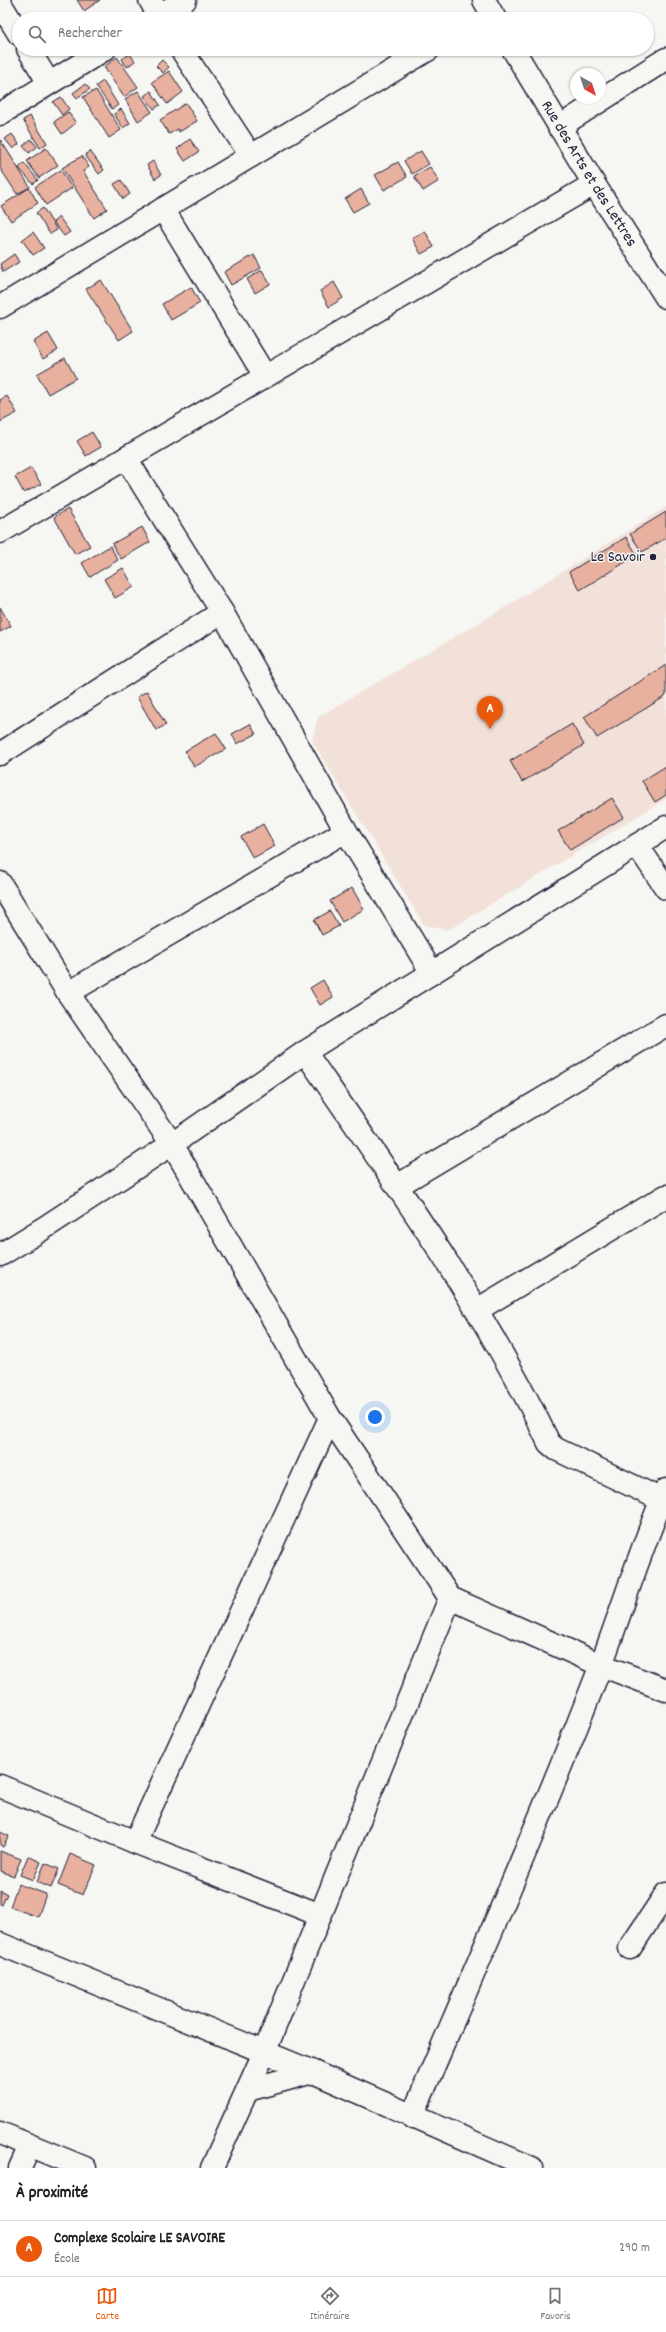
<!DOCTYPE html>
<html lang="fr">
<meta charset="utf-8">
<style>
:root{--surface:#fff;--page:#f6f6f6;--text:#202124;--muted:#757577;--line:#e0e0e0;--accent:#ea580c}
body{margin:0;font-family:Dekko,sans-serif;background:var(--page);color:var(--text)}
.compass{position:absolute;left:570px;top:68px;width:36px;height:36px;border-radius:50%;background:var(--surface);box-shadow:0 1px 3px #0004;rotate:141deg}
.you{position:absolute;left:375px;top:1417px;width:14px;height:14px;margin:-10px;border:3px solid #fff;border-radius:50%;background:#1a73e8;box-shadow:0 0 0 6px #1a73e833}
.badge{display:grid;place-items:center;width:26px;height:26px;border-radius:50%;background:var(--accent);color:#fff;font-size:13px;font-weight:700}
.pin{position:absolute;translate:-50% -33px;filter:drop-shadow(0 1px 2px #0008)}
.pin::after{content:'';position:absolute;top:21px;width:14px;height:12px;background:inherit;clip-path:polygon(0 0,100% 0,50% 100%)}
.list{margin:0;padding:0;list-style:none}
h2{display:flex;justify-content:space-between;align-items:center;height:52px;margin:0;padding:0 16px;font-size:17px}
h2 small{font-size:13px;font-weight:400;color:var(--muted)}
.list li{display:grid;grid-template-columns:26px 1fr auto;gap:12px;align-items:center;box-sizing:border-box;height:56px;padding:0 16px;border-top:1px solid var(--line)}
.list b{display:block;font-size:15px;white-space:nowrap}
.list p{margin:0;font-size:13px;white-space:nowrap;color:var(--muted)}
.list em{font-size:13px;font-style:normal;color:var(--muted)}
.icon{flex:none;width:22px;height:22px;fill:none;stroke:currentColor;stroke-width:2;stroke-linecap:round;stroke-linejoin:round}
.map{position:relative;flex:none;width:666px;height:2168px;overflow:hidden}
.search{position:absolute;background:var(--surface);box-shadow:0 1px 3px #0004;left:12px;right:12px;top:12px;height:44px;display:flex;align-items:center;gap:10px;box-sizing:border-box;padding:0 14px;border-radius:22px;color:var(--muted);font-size:15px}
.sheet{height:108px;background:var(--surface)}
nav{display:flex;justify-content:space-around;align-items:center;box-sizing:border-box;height:56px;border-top:1px solid var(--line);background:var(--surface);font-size:11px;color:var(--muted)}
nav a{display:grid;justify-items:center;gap:2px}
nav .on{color:var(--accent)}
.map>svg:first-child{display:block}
</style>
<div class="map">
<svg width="666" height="2168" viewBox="0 0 666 2168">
<rect width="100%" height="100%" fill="#f6f6f2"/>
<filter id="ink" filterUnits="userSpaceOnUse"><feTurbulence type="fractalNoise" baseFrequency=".025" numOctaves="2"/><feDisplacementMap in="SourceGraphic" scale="8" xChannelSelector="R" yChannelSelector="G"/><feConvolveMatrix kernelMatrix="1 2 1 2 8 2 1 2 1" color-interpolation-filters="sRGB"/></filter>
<g filter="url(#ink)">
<path fill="#f2e1d9" d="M 666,507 L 666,799 L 448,930 L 424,925 L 312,741 L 318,717 L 509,605 Z"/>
<path fill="#e8b09e" stroke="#22223b" d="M 77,0 L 100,0 L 84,11 Z
M 130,54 L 135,61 L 127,67 L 122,59 Z
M 117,57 L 138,87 L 124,97 L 104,67 Z
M 162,60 L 169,67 L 163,73 L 156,66 Z
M 169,71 L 183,92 L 167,104 L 152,82 Z
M 103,81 L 118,105 L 112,109 L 96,86 Z
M 85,84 L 90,89 L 77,98 L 73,93 Z
M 96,90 L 121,130 L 109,138 L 83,97 Z
M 138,91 L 152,112 L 138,121 L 125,99 Z
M 151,91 L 160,105 L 154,109 L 144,96 Z
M 61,97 L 69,109 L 62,115 L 53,102 Z
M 186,103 L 197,121 L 179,132 L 178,129 L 169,134 L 160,120 Z
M 121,109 L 130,123 L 123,128 L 114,114 Z
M 68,112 L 76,123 L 62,134 L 54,122 Z
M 30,116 L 47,143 L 40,148 L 23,120 Z
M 12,134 L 19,144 L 13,149 L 5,139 Z
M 0,139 L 30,187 L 17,194 L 0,168 Z
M 31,139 L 37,147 L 29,153 L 23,146 Z
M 190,139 L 199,152 L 185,161 L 177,149 Z
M 46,148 L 58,165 L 39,178 L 27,161 Z
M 90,151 L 104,170 L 99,174 L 85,155 Z
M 421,151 L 429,164 L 412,174 L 404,161 Z
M 82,156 L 89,167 L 83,171 L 107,209 L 94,218 L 62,168 Z
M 153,161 L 161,175 L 155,179 L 147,165 Z
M 398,162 L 407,177 L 384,190 L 375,175 Z
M 24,163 L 38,180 L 33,184 L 19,168 Z
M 430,167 L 439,181 L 423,191 L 414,176 Z
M 61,170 L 72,188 L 46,205 L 35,187 Z
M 121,180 L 130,194 L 123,199 L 114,184 Z
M 29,188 L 38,203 L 11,221 L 1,206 Z
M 361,189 L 369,203 L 353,212 L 345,199 Z
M 43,208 L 57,230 L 50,234 L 36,213 Z
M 59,217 L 70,232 L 64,236 L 53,222 Z
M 425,231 L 434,247 L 421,254 L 412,238 Z
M 33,232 L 44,248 L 33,255 L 22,240 Z
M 14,254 L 19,262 L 3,272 L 0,264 Z
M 254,255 L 261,268 L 231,285 L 224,272 Z
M 262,270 L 270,284 L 255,293 L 247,279 Z
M 101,280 L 133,331 L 119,340 L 86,289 Z
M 334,282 L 343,298 L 329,307 L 320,291 Z
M 191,287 L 200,303 L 171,320 L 162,304 Z
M 48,333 L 58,350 L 43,359 L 33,342 Z
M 65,358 L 76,378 L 48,394 L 37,374 Z
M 7,396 L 17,413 L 0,422 L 0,400 Z
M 92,432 L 101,447 L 86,456 L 77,441 Z
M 31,468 L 41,484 L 24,493 L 15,477 Z
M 68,509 L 90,546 L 75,554 L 54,517 Z
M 666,512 L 666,538 L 642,552 L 630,534 Z
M 142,527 L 150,542 L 121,559 L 112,544 Z
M 626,537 L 637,555 L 580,590 L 569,572 Z
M 110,546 L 118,560 L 90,577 L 82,563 Z
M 123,568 L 134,587 L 115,598 L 104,579 Z
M 0,607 L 11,626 L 0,632 Z
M 666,665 L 666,696 L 597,738 L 584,717 Z
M 147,691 L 166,725 L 156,730 L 137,697 Z
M 250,724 L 256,734 L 237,744 L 232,734 Z
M 572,724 L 584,745 L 522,782 L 510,761 Z
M 216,733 L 226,749 L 194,767 L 185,751 Z
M 666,766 L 666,795 L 655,802 L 642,781 Z
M 612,798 L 624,817 L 570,850 L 558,831 Z
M 263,824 L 275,846 L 253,858 L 241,837 Z
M 352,888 L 364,909 L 342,922 L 330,901 Z
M 330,911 L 339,926 L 322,935 L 314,920 Z
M 323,980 L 333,997 L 320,1005 L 310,988 Z
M 0,1832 L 9,1836 L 3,1847 L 0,1845 Z
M 0,1851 L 21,1859 L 14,1876 L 0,1871 Z
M 70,1854 L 96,1865 L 83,1895 L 58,1885 Z
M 28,1856 L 41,1862 L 33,1880 L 20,1875 Z
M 45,1863 L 59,1869 L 51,1888 L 37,1882 Z
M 18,1884 L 46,1894 L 38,1917 L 10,1907 Z
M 0,1890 L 7,1894 L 2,1905 L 0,1904 Z"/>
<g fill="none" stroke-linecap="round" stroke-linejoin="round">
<g stroke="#22223b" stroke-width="25">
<g id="minor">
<path d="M 150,0 L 161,19"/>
<path d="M 484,0 L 495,19"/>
<path d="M 0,3 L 19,34"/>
<path d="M 153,19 L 185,0"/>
<path d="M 28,49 L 49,83"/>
<path d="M 181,49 L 251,156"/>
<path id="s1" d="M 513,49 L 594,184 L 666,297"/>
<path d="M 0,114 L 105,49"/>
<path d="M 559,127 L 666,59"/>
<path d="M 163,209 L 265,376"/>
<path d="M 0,307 L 429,49"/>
<path d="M 126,458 L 222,612 L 346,831 L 432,973"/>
<path d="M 0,532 L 594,184"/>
<path d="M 0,754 L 222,612"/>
<path d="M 637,845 L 666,888"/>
<path d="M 0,883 L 68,993 L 172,1144 L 330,1418 L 450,1598 L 601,1665 L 666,1690"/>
<path d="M 68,993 L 346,831"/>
<path d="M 305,1052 C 392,1178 482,1304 549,1443 L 556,1449 L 666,1502"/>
<path d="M 397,1186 L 666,1025"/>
<path d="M 0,1255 L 44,1228 L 172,1144 L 305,1052 L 666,827"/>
<path d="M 477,1310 L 666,1196"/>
<path d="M 0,1786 L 135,1842 L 320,1915"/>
<path d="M 135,1842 L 330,1418"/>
<path d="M 0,1944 L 313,2072 L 532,2168"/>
<path d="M 630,1948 L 666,1894"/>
<path d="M 248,2090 L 313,2072"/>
<path d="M 412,2117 C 476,1967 542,1817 601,1665 C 623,1607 641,1547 666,1490"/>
<path d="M 0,2133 L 85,2168"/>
<path d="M 20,2168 L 30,2146"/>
<path d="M 212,2168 L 264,2053 L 450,1598"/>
</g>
</g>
<use href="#minor" stroke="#f6f6f2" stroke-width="22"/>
</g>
</g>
<circle fill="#22223b" stroke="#f6f6f2" stroke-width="1.5" cx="653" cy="557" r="4"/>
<g text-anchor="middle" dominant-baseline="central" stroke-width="3" stroke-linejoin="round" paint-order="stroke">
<g font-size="16" fill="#22223b" stroke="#f6f6f2">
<text stroke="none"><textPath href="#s1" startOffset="146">Rue des Arts et des Lettres</textPath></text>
</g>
<g font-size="16" fill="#22223b" stroke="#f6f6f2" text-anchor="end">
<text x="645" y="557">Le Savoir</text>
</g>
</g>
</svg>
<svg class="compass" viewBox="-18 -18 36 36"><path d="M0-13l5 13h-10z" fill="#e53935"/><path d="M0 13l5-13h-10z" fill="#757577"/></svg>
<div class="you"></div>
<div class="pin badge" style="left:490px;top:729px">A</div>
<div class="search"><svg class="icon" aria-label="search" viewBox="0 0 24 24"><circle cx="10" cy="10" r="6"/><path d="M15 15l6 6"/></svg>Rechercher</div>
</div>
<section class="sheet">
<h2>À proximité<small></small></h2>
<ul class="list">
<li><span class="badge">A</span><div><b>Complexe Scolaire LE SAVOIRE</b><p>École</p></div><em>290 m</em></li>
</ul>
</section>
<nav>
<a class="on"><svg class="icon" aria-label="map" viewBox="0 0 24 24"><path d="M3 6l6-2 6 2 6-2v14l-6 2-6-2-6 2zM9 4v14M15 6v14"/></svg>Carte</a>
<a><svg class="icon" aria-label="directions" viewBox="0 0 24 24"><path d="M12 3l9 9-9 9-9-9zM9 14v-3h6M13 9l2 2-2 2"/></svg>Itinéraire</a>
<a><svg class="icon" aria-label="saved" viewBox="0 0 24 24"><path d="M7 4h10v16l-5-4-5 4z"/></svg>Favoris</a>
</nav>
